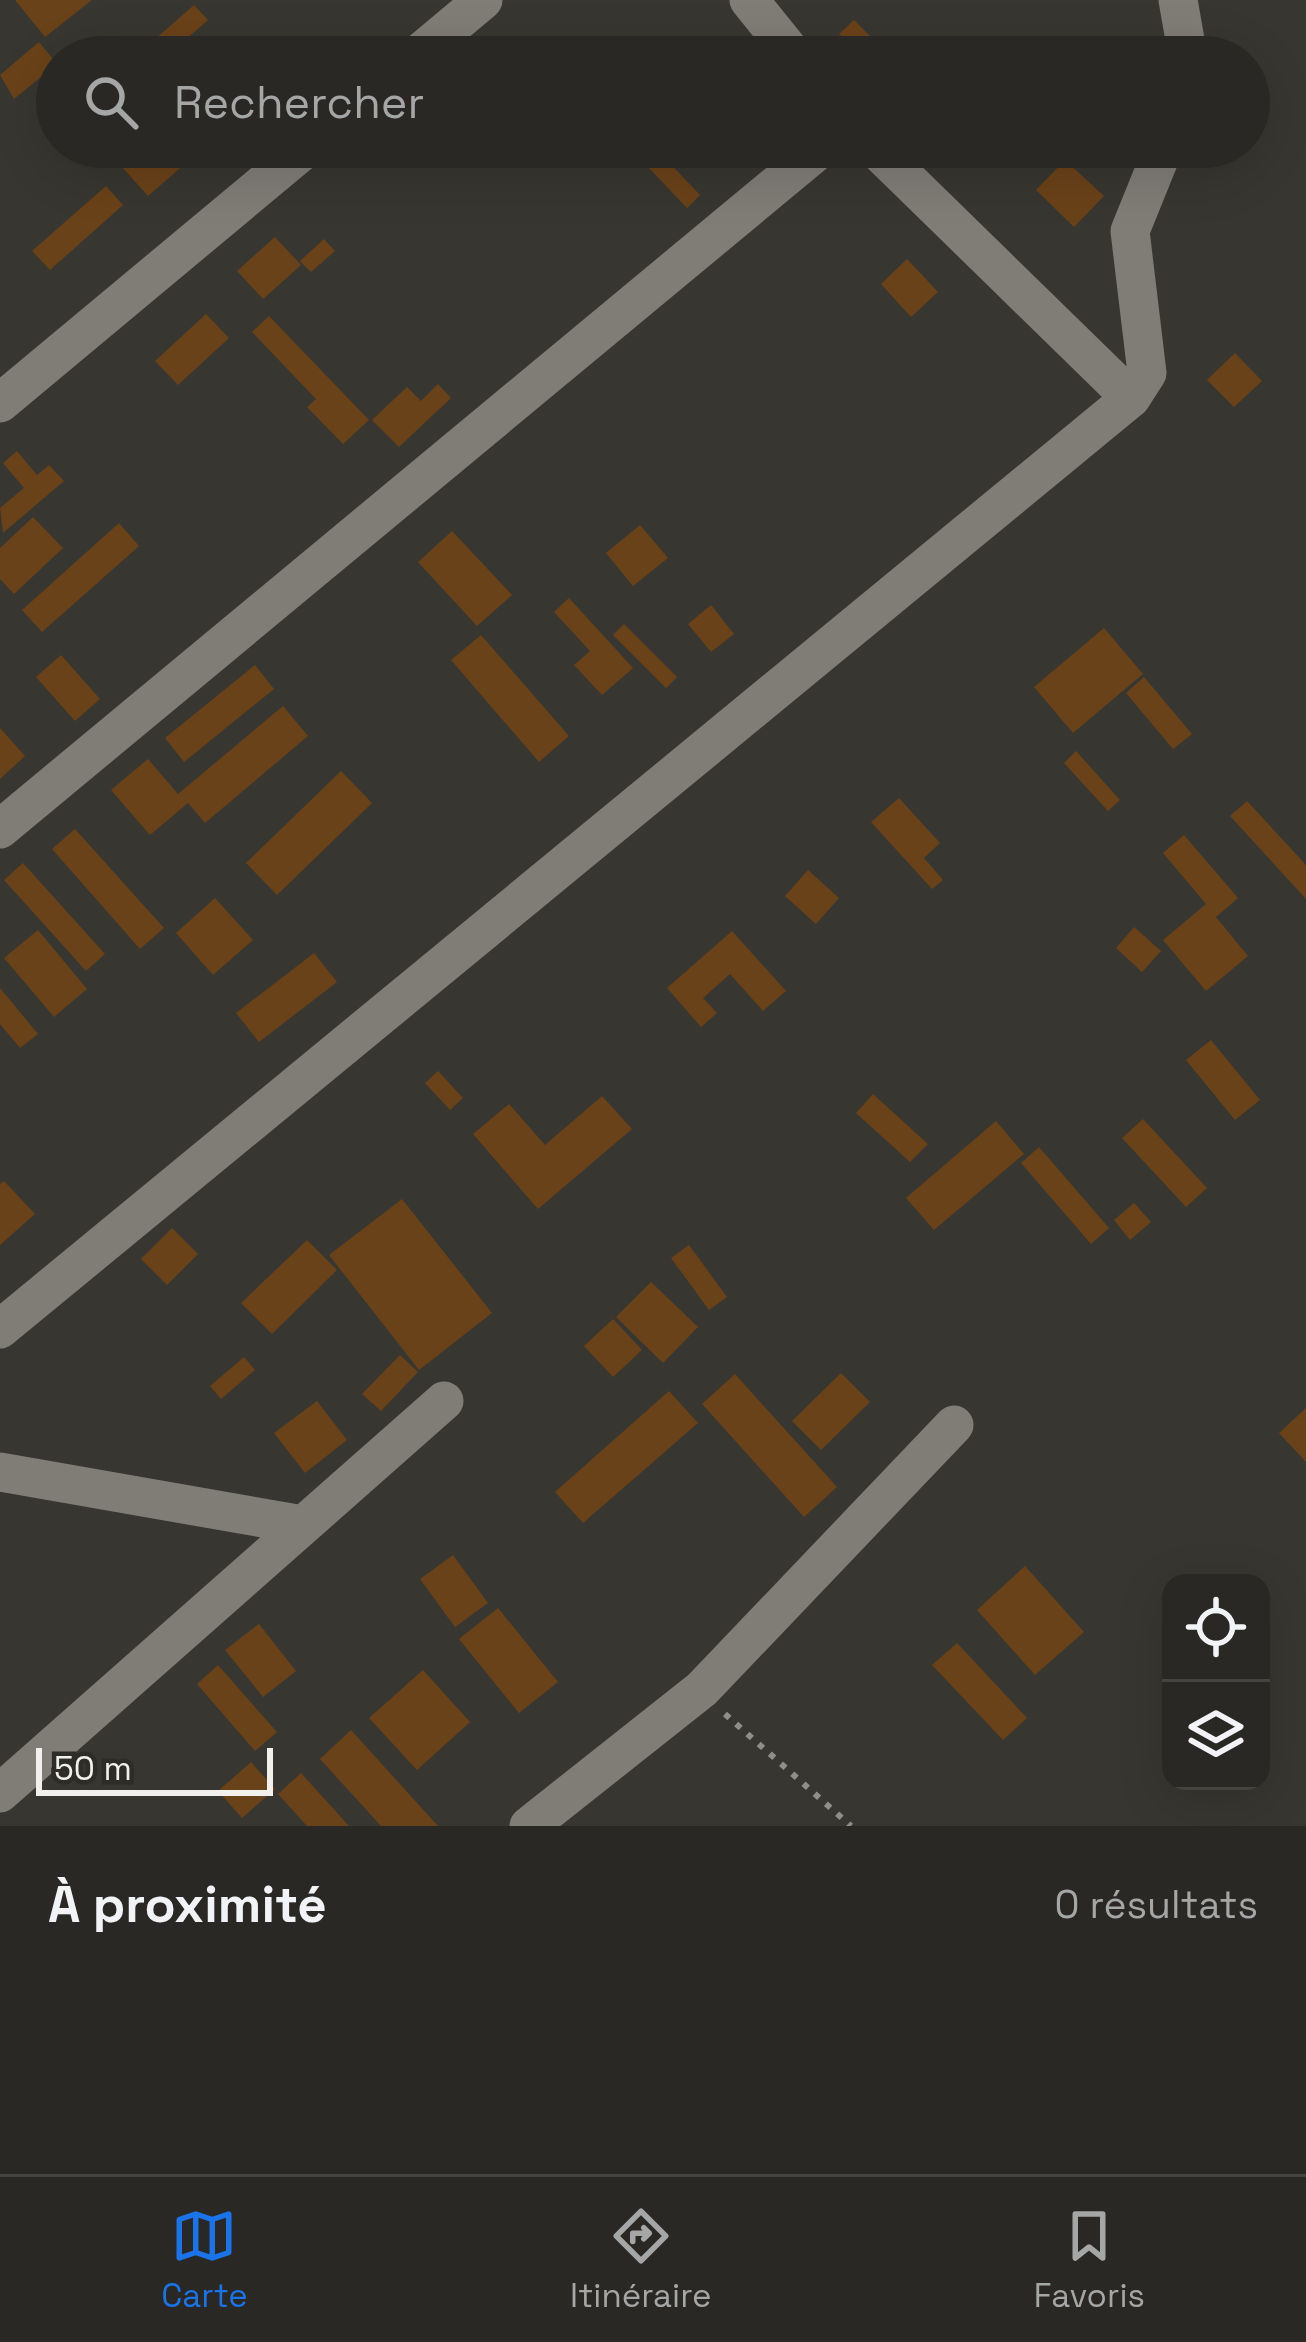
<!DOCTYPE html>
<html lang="fr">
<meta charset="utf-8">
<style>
:root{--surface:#2a2824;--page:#363431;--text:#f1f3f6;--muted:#a5a6a6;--line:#464441;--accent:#1a73e8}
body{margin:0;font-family:"Space Grotesk",sans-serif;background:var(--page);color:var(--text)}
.controls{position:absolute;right:36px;bottom:36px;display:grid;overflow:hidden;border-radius:24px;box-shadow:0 12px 48px #0002}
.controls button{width:108px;height:108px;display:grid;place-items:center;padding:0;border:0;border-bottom:3px solid var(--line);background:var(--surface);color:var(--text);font:60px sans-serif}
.scale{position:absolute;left:36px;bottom:30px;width:237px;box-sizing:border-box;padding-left:12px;border:6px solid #f1f0ec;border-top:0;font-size:33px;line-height:42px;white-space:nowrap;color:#f1f0ec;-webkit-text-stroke:9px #2e2c26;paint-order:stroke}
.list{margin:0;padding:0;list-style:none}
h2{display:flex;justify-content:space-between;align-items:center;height:156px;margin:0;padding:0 48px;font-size:51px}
h2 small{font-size:39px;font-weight:400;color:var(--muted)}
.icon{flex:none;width:66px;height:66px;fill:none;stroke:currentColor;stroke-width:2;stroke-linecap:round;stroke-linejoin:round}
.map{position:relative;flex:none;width:1306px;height:1826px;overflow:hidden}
.search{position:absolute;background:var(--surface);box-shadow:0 12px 48px #0002;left:36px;right:36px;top:36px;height:132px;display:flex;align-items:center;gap:30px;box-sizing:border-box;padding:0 42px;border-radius:66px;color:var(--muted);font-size:45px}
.sheet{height:348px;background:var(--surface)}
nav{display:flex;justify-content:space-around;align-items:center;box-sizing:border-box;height:168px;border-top:3px solid var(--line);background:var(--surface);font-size:33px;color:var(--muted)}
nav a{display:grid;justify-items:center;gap:6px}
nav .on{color:var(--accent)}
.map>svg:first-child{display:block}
</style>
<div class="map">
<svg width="1306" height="1826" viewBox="0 0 1306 1826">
<rect width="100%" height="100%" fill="#383630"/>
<path fill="#6a4219" d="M 15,0 L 92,0 L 45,37 Z
M 194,5 L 208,20 L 168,55 L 154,40 Z
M 854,20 L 879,45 L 866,57 L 839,34 Z
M 39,42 L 57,64 L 14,99 L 0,75 Z
M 104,147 L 187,147 L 194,156 L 148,196 Z
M 661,154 L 700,195 L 687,208 L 647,166 Z
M 1065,160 L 1104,196 L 1074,227 L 1036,190 Z
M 106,186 L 123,205 L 50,270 L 32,251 Z
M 275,237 L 301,265 L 263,299 L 237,271 Z
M 324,239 L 335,251 L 311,272 L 300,261 Z
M 907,259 L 938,292 L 911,317 L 881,284 Z
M 206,314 L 229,338 L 178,385 L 155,361 Z
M 269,316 L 369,420 L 343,444 L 307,407 L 316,399 L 252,332 Z
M 1235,353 L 1262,381 L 1234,407 L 1207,380 Z
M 438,384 L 451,398 L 399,447 L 372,420 L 407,387 L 421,401 Z
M 17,451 L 37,475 L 49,465 L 64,481 L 3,533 L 0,508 L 24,488 L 3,463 Z
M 33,517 L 63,548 L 14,594 L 0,579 L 0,548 Z
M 119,523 L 139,546 L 42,632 L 22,610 Z
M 640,525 L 668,558 L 633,586 L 606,553 Z
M 452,531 L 512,595 L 477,626 L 418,562 Z
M 569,598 L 633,668 L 602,695 L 574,665 L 590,651 L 554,612 Z
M 711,605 L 734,634 L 711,652 L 688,624 Z
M 624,624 L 677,677 L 666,688 L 613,635 Z
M 1104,628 L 1143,674 L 1073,733 L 1034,687 Z
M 481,635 L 569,736 L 539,762 L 451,660 Z
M 61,655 L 100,699 L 75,721 L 36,677 Z
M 255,665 L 274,689 L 184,762 L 165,738 Z
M 1144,677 L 1192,734 L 1173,749 L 1126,693 Z
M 283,706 L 308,736 L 205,823 L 188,803 L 150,835 L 111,790 L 148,759 L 178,794 Z
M 0,728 L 25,756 L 0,779 Z
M 1076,751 L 1120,800 L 1108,811 L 1064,763 Z
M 341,771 L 372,803 L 277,895 L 246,863 Z
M 899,798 L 940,843 L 924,858 L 943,880 L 932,889 L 871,822 Z
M 1247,801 L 1306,865 L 1306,899 L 1230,816 Z
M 75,829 L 164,928 L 140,949 L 52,849 Z
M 1184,835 L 1238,898 L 1216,917 L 1248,956 L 1206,991 L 1163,940 L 1206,904 L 1163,853 Z
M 23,863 L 105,954 L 86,971 L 4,880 Z
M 808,870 L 839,898 L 816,924 L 785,896 Z
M 215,898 L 253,940 L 213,975 L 176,933 Z
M 1134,927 L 1161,951 L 1142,972 L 1116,948 Z
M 38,930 L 87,989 L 54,1017 L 4,958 Z
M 732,931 L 786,991 L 763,1011 L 730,974 L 703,998 L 717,1013 L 701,1027 L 667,988 Z
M 314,953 L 337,982 L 259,1042 L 236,1013 Z
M 0,988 L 38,1034 L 20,1048 L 0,1024 Z
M 1211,1040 L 1260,1100 L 1235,1120 L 1186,1060 Z
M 438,1071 L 463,1098 L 450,1110 L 425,1083 Z
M 873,1094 L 928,1144 L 910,1162 L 856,1113 Z
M 602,1096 L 632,1129 L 538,1209 L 473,1134 L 509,1104 L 545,1145 Z
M 1143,1119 L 1207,1188 L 1186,1207 L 1122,1138 Z
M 996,1121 L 1024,1154 L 934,1230 L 906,1198 Z
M 1039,1147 L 1109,1228 L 1091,1244 L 1021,1163 Z
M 4,1181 L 35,1214 L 0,1245 L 0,1184 Z
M 402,1199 L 492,1313 L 419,1370 L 329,1255 Z
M 1134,1203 L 1151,1222 L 1130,1240 L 1114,1220 Z
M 172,1228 L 198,1254 L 167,1285 L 141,1259 Z
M 307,1240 L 337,1270 L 272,1334 L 241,1303 Z
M 689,1245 L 727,1297 L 709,1310 L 671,1258 Z
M 651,1282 L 698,1327 L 663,1363 L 616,1317 Z
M 613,1319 L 642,1350 L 613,1377 L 584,1346 Z
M 400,1355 L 418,1372 L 381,1411 L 362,1394 Z
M 244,1357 L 255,1370 L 221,1399 L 210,1386 Z
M 841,1373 L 870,1402 L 821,1450 L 792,1421 Z
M 735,1374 L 837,1487 L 804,1517 L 702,1404 Z
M 669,1391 L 698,1423 L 583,1523 L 555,1492 Z
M 317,1401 L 347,1440 L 305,1473 L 274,1433 Z
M 1306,1408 L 1306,1462 L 1279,1433 Z
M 453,1555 L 488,1603 L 455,1627 L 420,1579 Z
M 1025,1566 L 1084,1632 L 1035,1675 L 977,1610 Z
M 498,1608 L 558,1682 L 519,1713 L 459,1639 Z
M 259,1624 L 296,1671 L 263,1697 L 225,1650 Z
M 957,1643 L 1027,1718 L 1003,1740 L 932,1665 Z
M 218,1665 L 277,1732 L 255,1751 L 197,1684 Z
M 423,1670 L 470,1722 L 417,1770 L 369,1718 Z
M 351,1730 L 438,1826 L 381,1826 L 320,1759 Z
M 251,1762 L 275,1789 L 242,1818 L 218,1791 Z
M 301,1773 L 349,1826 L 307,1826 L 278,1794 Z"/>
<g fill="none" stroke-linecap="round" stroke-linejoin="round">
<path stroke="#8f8e89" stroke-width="6" stroke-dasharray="6 9" stroke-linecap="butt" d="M 725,1714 L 851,1826"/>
<path stroke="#7f7d76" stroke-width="39" d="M 749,0 L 795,57
M 1178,0 L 1188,57
M 415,57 L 483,0
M 874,147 L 1131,398
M 0,403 L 307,147
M 0,829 L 822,147
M 0,1329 L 1131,398 L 1147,373 L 1130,231 L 1164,147
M 0,1472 L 303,1525
M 0,1793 L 444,1401
M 529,1826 L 702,1689 L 954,1425"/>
</g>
</svg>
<div class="controls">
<button><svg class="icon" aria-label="locate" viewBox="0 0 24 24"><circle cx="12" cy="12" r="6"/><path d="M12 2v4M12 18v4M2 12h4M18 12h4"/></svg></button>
<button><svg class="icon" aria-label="layers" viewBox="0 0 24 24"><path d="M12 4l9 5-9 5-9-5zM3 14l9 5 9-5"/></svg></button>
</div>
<div class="scale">50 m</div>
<div class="search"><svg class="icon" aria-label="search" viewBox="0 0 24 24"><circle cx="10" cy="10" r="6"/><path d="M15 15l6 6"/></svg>Rechercher</div>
</div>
<section class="sheet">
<h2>À proximité<small>0 résultats</small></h2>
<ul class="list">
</ul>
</section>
<nav>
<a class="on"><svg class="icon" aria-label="map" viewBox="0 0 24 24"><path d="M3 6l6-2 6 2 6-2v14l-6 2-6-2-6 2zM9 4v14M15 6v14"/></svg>Carte</a>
<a><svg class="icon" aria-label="directions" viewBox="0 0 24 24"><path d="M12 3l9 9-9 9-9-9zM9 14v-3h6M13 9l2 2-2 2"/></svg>Itinéraire</a>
<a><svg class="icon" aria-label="saved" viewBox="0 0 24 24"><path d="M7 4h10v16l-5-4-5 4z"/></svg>Favoris</a>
</nav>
